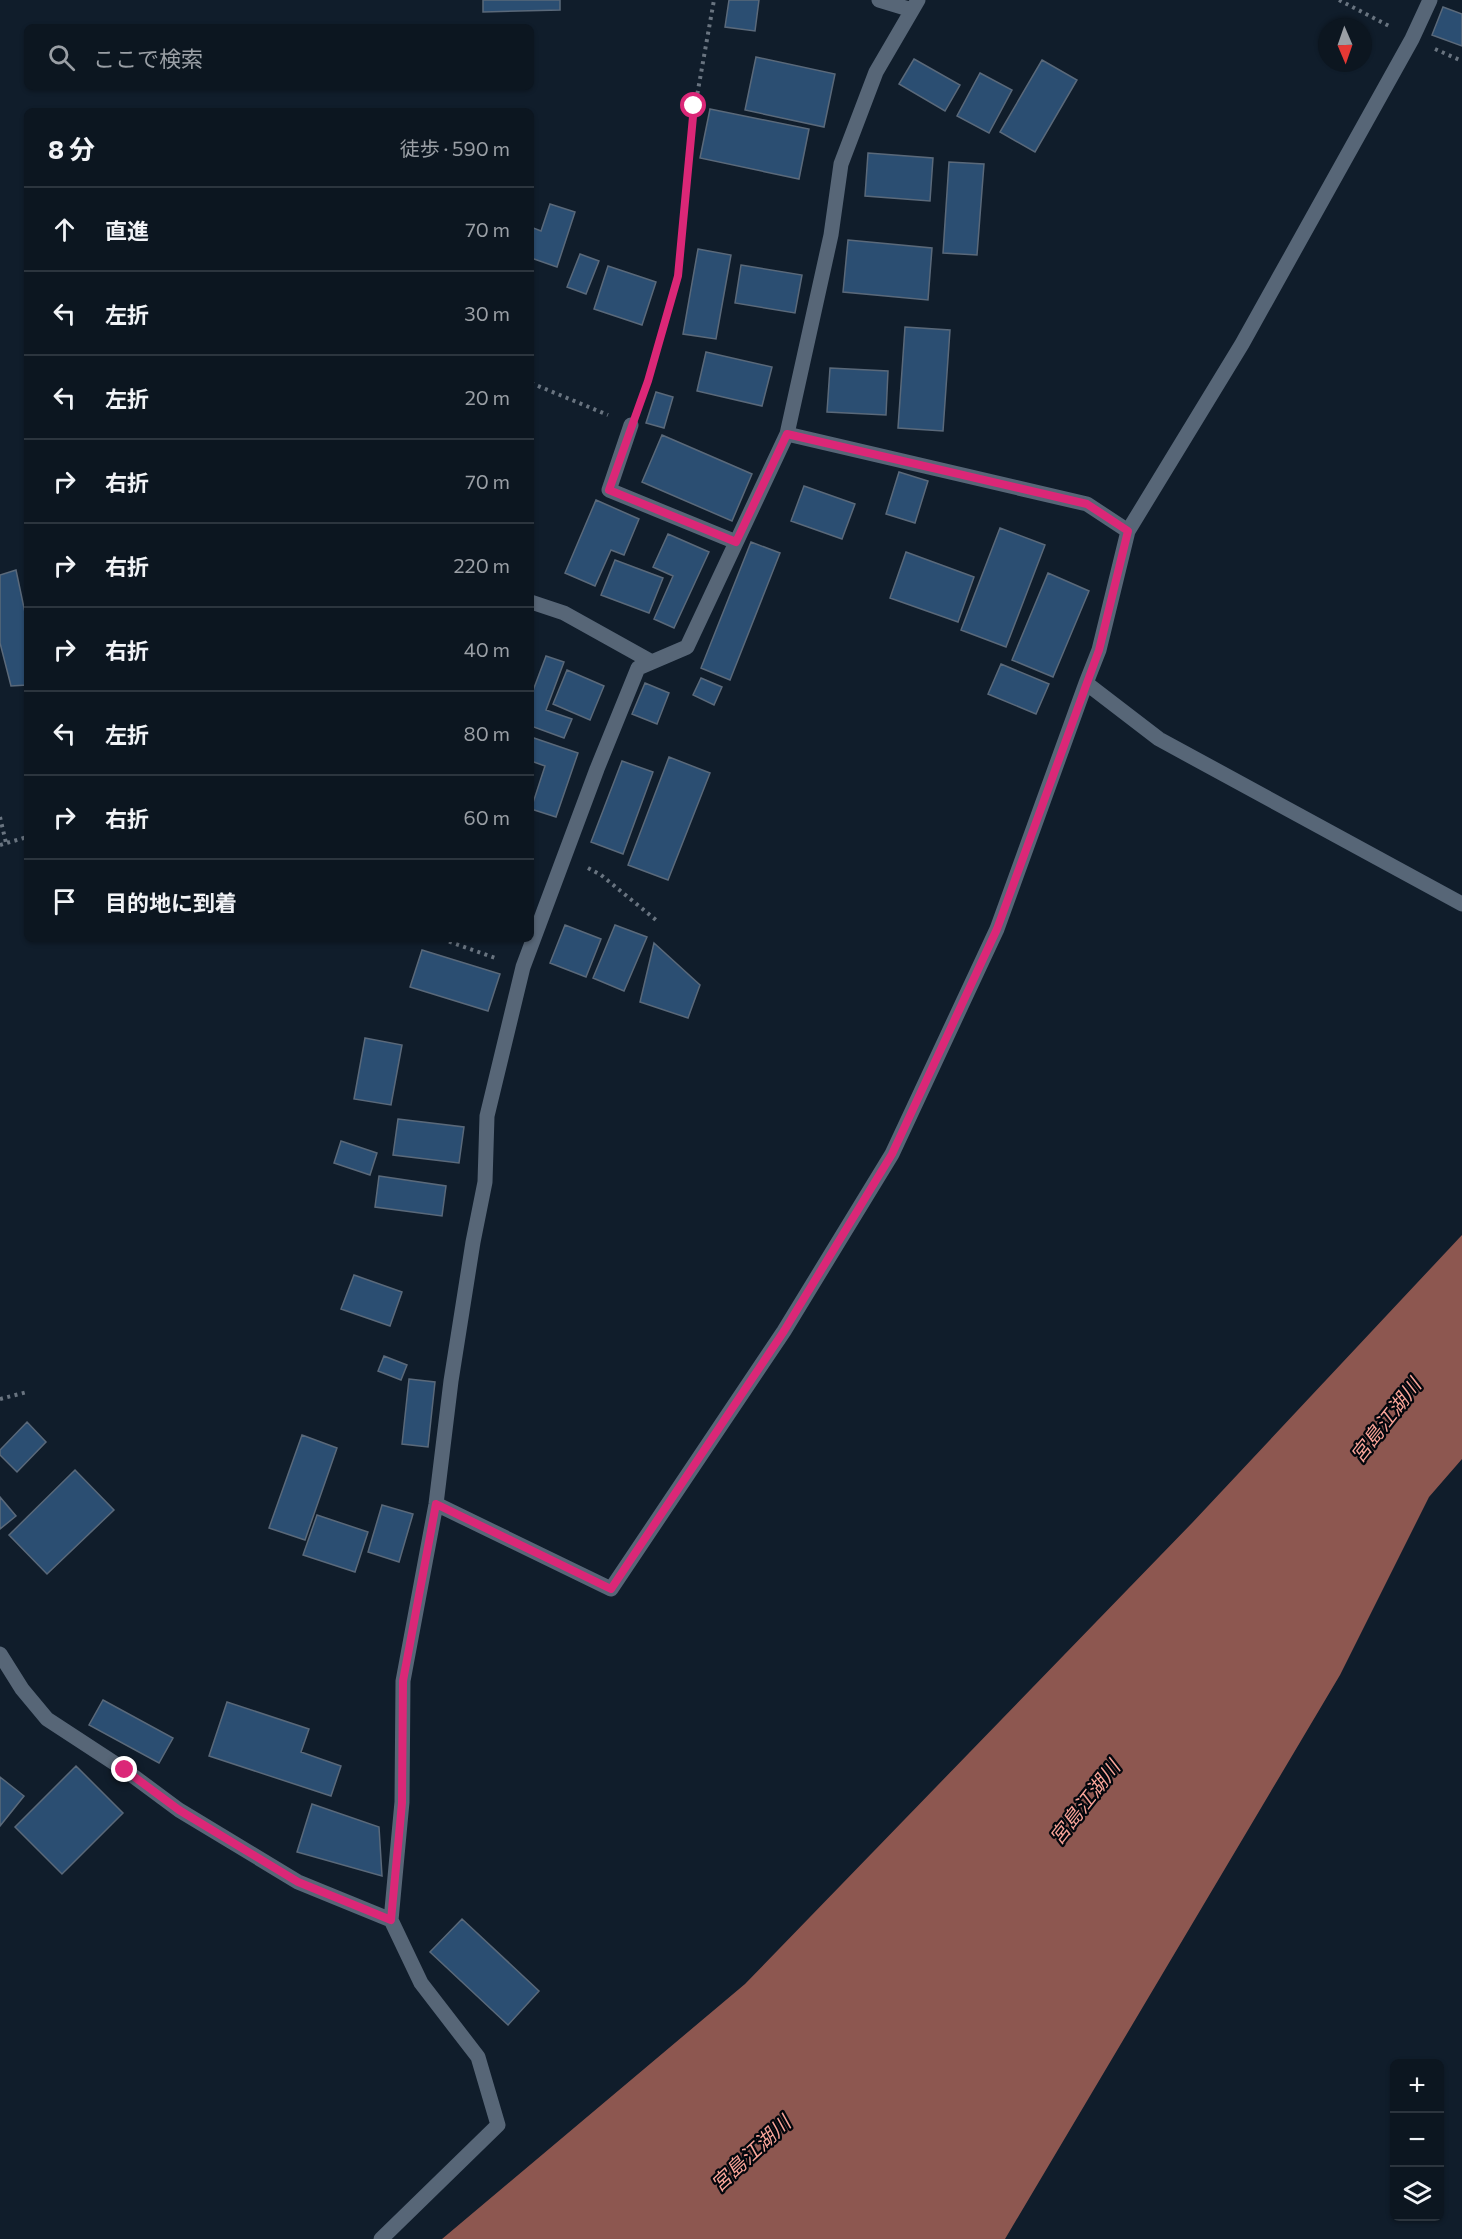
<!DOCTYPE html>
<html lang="ja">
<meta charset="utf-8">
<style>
:root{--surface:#0c1620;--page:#151f29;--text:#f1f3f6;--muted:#9a9fa5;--line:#2c353e}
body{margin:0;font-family:Commissioner,"Noto Sans JP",sans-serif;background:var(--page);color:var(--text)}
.controls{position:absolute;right:18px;bottom:18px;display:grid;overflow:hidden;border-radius:9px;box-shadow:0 2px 4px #0004}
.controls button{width:54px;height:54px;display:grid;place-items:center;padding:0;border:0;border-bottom:2px solid var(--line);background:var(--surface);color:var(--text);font:30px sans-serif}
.compass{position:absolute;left:1318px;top:18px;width:54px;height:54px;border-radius:50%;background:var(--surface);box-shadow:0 2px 4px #0004;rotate:178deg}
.stop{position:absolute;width:18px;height:18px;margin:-14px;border:4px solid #db2777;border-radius:50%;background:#fff}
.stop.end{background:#db2777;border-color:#fff;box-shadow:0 2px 6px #0008}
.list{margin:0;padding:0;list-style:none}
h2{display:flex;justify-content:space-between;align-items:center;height:78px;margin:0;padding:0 24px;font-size:26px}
h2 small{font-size:20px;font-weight:400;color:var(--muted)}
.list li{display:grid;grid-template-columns:39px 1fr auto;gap:18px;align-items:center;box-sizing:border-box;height:84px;padding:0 24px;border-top:2px solid var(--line)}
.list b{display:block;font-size:22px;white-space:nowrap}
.list em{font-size:20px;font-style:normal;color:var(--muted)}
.icon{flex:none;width:33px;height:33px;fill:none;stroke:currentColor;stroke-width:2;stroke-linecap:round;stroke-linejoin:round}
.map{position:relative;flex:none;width:1462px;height:2239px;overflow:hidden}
.search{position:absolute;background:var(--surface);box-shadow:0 2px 4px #0004;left:24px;top:24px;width:510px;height:66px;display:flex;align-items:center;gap:15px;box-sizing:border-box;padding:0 21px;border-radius:9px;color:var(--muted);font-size:22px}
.panel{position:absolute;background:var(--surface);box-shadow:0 2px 4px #0004;left:24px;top:108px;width:510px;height:834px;border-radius:9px}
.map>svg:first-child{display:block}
</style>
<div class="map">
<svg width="1462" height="2239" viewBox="0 0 1462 2239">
<rect width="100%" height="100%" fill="#101d2b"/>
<path fill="#8d5750" d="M 1462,1235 L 1462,1459 L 1429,1497 L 1340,1675 L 1005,2239 L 442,2239 L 745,1984 L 1192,1523 Z"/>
<path fill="#2b4e72" stroke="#5a697a" stroke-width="1.5" d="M 483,0 L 560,0 L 560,10 L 483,12 Z
M 729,0 L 759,0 L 755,31 L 725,27 Z
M 1443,7 L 1462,14 L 1462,46 L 1432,35 Z
M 756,57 L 835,74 L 824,127 L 745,110 Z
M 914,59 L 960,85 L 945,111 L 899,84 Z
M 1042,60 L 1077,80 L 1035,152 L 1000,132 Z
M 980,73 L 1012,90 L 989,133 L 957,116 Z
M 710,109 L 809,129 L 799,179 L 700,158 Z
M 868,153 L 933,158 L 930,201 L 865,196 Z
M 949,162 L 984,164 L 977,255 L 943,253 Z
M 550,204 L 575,212 L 557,267 L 531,258 L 531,227 L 541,231 Z
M 848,240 L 932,248 L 928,300 L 843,292 Z
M 698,249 L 731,255 L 716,339 L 683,334 Z
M 580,254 L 599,261 L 586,294 L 567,287 Z
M 741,265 L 802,275 L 795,313 L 735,303 Z
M 608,266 L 656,282 L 642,325 L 594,309 Z
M 905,327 L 950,330 L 943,431 L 898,428 Z
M 706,352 L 772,367 L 762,406 L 697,391 Z
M 830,368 L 888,371 L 886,415 L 827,412 Z
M 656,392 L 673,397 L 664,428 L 646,423 Z
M 662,435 L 752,474 L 732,521 L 642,482 Z
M 899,472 L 928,481 L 915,523 L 886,514 Z
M 804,486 L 855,504 L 842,539 L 791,521 Z
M 596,500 L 639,519 L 624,555 L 611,550 L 595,586 L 565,573 Z
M 1000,528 L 1045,545 L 1006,647 L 961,630 Z
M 668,534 L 709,552 L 674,628 L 654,619 L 673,576 L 653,567 Z
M 751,542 L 780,553 L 730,680 L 701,668 Z
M 906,552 L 974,577 L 958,622 L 890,598 Z
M 615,560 L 663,578 L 649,613 L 601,595 Z
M 16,570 L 27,622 L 27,685 L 11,686 L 0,643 L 0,575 Z
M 1048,573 L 1089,591 L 1053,677 L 1012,660 Z
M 546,656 L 564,662 L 546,710 L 572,719 L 564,738 L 531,726 L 531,696 Z
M 1001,664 L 1049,684 L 1036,714 L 988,694 Z
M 567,670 L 604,686 L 590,720 L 553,704 Z
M 701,678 L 722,687 L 714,705 L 693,695 Z
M 645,683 L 669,693 L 657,724 L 632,714 Z
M 531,737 L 578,753 L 556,817 L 531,809 L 545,766 L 531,761 Z
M 669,757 L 710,773 L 668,880 L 628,865 Z
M 622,761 L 653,772 L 623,854 L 591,842 Z
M 565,925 L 601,939 L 586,977 L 550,963 Z
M 615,925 L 647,937 L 624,991 L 593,978 Z
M 654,943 L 700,985 L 688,1018 L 640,1002 Z
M 422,950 L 500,974 L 488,1011 L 410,987 Z
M 365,1038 L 402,1045 L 391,1105 L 354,1099 Z
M 398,1119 L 464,1127 L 459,1163 L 393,1155 Z
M 341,1141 L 377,1153 L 370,1175 L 334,1163 Z
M 379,1176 L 446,1186 L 442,1216 L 375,1207 Z
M 354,1275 L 402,1292 L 390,1326 L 341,1309 Z
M 384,1356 L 407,1365 L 401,1380 L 378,1371 Z
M 409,1379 L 435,1382 L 428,1447 L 402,1444 Z
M 27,1422 L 46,1442 L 17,1472 L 0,1455 L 0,1450 Z
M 302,1435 L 337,1448 L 305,1540 L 269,1528 Z
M 75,1470 L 114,1510 L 47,1574 L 9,1535 Z
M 0,1497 L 16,1516 L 0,1529 Z
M 382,1505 L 413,1514 L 399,1562 L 368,1552 Z
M 317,1515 L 368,1532 L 355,1572 L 303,1555 Z
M 103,1700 L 173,1738 L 159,1763 L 89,1725 Z
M 227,1702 L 309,1729 L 301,1752 L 341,1766 L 331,1796 L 209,1756 Z
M 76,1766 L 123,1813 L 62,1874 L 15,1827 Z
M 0,1777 L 24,1796 L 0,1826 Z
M 312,1804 L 379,1827 L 382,1876 L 297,1852 Z
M 462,1919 L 539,1991 L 508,2025 L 430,1952 Z"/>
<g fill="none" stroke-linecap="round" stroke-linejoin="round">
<path stroke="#697480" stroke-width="4" stroke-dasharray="3 4.5" stroke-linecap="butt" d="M 1339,0 L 1391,27
M 1435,49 L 1462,61
M 531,383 L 608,415
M 640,402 L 648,381 L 678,276 L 695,107 L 714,0
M 0,817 L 6,843
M 0,845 L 27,837
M 588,868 L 601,875 L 656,920
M 442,939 L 498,959
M 0,1399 L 27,1392"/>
<path stroke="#576677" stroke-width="15" d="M 879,0 L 912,10
M 631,425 L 609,490 L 736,542
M 787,434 L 1087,504 L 1128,531 L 1099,650 L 1086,683 L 1159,739 L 1462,904
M 1128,531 L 1242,344 L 1412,39 L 1430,0
M 531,602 L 564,613 L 652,662
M 436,1504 L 611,1589 L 784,1331 L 892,1154 L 997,929 L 1086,683
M 0,1654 L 22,1689 L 47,1719 L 125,1770 L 179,1810 L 298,1882 L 391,1920
M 381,2239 L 498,2125 L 478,2057 L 421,1983 L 391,1920 L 402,1802 L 403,1681 L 436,1504 L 451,1381 L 473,1242 L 485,1182 L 487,1116 L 523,967 L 597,769 L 638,668 L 687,647 L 787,434 L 831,235 L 841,164 L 876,72 L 918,0"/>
</g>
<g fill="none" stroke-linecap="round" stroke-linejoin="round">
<path stroke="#db2777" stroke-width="8" d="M 125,1770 L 179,1810 L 298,1882 L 391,1920 L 402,1803 L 403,1681 L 436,1504 L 611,1589 L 784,1331 L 892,1154 L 997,929 L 1099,650 L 1128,531 L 1087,504 L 787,434 L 736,542 L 609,490 L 648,381 L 678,276 L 694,106"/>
</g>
<g text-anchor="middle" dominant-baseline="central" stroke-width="4.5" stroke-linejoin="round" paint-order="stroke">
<g font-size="20" font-style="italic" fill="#faa599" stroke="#03070d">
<text transform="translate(1385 1420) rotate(-52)">宮島江湖川</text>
<text transform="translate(1084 1802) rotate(-52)">宮島江湖川</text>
<text transform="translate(750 2153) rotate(-43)">宮島江湖川</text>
</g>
</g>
</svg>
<div class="controls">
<button>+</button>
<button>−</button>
<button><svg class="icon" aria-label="layers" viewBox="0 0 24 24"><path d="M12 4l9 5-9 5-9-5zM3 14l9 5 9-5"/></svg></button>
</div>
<svg class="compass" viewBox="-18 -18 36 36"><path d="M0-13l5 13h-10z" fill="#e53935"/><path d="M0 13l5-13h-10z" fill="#9a9fa5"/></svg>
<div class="stop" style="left:694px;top:106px"></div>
<div class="stop end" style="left:125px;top:1770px"></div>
<div class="search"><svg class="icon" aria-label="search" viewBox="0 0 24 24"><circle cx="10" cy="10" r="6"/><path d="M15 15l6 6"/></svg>ここで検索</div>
<section class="panel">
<h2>8 分<small>徒歩 · 590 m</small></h2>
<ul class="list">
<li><svg class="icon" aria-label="ahead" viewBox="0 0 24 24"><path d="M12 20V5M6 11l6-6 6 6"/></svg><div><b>直進</b></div><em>70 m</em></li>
<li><svg class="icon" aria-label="left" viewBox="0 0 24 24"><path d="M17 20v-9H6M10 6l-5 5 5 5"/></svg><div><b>左折</b></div><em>30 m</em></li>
<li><svg class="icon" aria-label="left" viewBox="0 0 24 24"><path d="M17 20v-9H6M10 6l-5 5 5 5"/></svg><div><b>左折</b></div><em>20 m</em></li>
<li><svg class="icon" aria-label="right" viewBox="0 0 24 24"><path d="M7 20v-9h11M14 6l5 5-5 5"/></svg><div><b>右折</b></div><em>70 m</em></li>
<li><svg class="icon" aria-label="right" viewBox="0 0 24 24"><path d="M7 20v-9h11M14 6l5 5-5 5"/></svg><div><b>右折</b></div><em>220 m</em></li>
<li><svg class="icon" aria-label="right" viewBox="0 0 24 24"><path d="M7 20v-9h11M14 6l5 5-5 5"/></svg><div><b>右折</b></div><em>40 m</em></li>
<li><svg class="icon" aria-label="left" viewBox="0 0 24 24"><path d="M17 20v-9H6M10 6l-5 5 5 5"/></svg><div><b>左折</b></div><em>80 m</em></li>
<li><svg class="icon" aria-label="right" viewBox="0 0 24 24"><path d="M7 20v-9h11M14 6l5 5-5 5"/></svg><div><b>右折</b></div><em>60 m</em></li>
<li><svg class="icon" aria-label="arrive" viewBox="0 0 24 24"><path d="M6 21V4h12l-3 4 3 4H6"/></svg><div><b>目的地に到着</b></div></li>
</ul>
</section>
</div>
